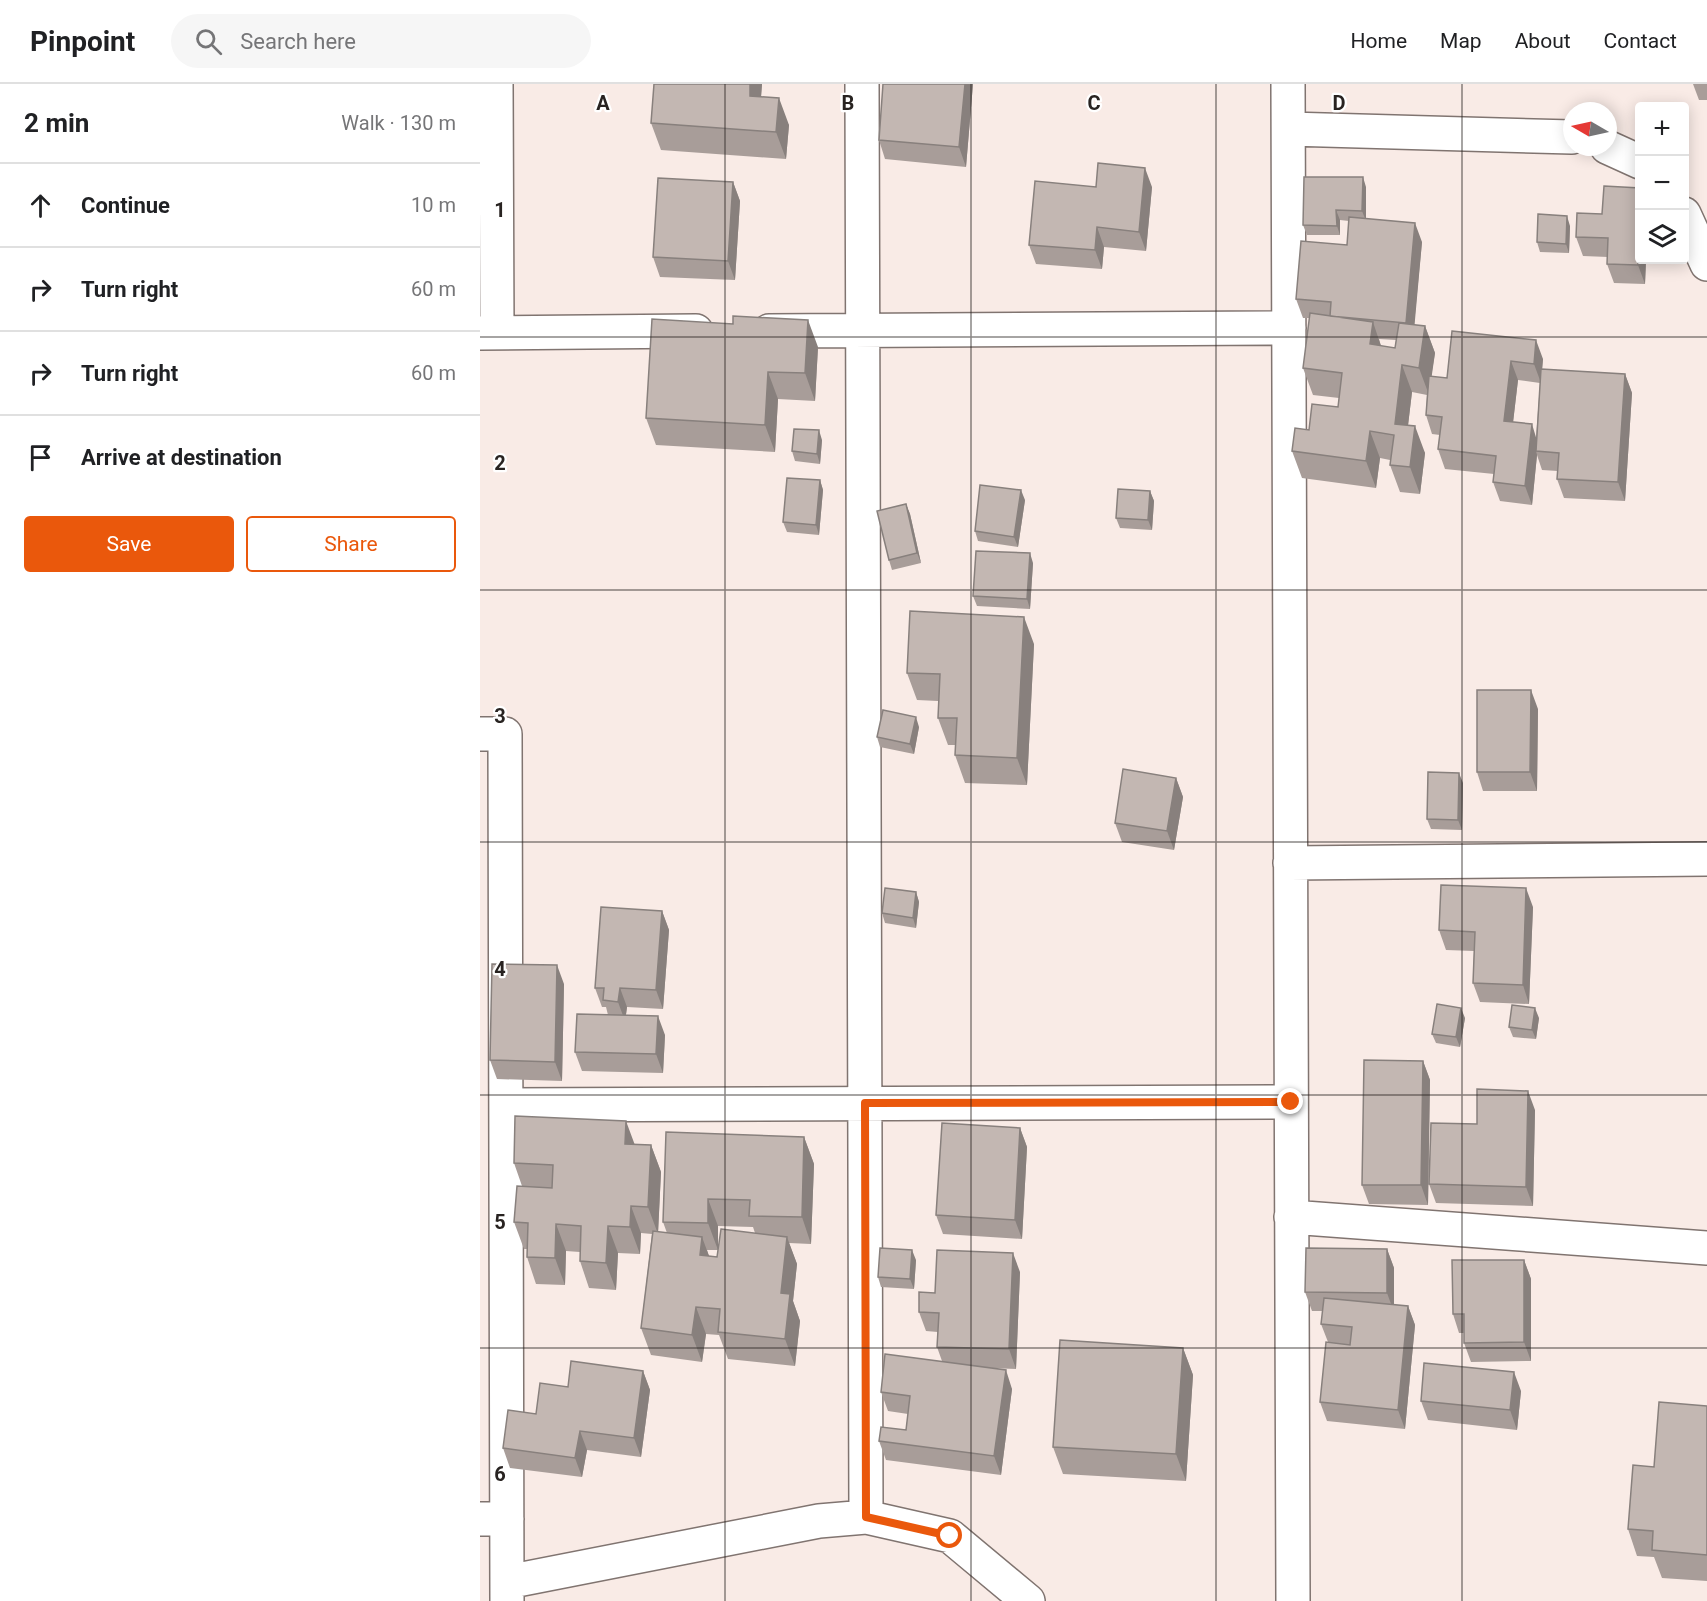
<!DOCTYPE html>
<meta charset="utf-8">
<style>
:root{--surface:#fff;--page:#f6f6f6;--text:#202124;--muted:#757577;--line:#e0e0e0;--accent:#ea580c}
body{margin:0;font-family:Roboto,sans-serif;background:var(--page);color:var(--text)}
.controls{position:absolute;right:18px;top:18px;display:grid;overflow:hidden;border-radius:6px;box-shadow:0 3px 15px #0003}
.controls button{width:54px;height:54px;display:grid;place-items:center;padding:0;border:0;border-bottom:2px solid var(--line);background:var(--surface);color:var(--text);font:30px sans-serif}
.compass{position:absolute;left:1083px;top:18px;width:54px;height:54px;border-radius:50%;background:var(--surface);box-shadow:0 3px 15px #0003;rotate:279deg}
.stop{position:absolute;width:18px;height:18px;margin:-14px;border:4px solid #ea580c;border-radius:50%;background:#fff}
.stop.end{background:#ea580c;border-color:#fff;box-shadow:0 2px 6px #0008}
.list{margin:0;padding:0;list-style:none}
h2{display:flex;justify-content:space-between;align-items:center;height:78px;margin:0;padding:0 24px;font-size:26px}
h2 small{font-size:20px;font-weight:400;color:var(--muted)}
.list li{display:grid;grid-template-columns:39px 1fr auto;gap:18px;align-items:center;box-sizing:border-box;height:84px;padding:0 24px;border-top:2px solid var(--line)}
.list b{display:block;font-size:22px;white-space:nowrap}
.list em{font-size:20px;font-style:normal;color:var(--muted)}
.actions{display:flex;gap:12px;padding:18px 24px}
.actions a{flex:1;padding:14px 0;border:2px solid var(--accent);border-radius:6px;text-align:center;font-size:21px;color:var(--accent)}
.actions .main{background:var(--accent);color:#fff}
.icon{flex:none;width:33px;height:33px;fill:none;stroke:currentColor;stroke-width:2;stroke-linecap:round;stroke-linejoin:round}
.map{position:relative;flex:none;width:1227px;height:1517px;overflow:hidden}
header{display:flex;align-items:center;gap:36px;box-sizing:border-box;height:84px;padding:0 30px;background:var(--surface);border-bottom:2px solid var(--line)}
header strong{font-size:28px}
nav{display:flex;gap:33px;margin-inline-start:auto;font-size:21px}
.search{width:420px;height:54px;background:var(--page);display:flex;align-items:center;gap:15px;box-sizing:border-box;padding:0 21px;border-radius:33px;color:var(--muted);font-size:22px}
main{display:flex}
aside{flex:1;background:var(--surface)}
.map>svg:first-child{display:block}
</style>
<header>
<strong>Pinpoint</strong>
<div class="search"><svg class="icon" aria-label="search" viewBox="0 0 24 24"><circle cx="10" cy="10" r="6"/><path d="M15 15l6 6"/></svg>Search here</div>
<nav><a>Home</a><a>Map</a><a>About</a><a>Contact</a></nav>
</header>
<main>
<aside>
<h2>2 min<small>Walk · 130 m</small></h2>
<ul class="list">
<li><svg class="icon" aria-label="ahead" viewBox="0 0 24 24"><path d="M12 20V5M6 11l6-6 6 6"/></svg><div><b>Continue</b></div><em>10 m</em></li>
<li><svg class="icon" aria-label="right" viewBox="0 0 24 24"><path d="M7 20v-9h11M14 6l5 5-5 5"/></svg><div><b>Turn right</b></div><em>60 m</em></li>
<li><svg class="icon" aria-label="right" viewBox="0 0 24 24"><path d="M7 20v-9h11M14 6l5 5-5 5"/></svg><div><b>Turn right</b></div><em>60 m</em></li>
<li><svg class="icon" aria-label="arrive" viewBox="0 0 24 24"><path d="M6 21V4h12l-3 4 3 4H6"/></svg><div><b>Arrive at destination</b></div></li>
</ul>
<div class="actions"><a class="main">Save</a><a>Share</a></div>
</aside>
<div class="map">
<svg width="1227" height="1517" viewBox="0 0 1227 1517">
<rect width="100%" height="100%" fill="#f9ebe6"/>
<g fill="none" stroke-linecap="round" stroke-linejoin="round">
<g stroke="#807470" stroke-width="36">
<path id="street" d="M 16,0 L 17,249
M 382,0 L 386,1433
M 808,0 L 813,1517
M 809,45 L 1092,53
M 1127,63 L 1160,78
M 1204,130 L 1227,180
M 289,247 L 809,244
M 0,249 L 216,247
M 0,650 L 25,650 L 27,1517
M 810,779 L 1227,775
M 26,1021 L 811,1018
M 811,1133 L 1227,1164
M 0,1435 L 27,1435
M 27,1498 L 339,1437 L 386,1433 L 470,1452 L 548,1517"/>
</g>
<use href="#street" stroke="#fff" stroke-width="33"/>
</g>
<path fill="#a89d99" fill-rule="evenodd" d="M 174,0 L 282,0 L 281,13 L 309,41 L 306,75 L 181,66 L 171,39 Z
M 403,0 L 493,0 L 486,83 L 405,75 L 399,56 Z
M 1213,0 L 1227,0 L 1227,16 L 1219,16 Z
M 253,98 L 260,117 L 255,196 L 180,193 L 173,173 Z
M 616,103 L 672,103 L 666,167 L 624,163 L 622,185 L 556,180 L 549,161 Z
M 886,103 L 886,135 L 942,158 L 934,241 L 945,242 L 955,269 L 951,293 L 967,294 L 972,247 L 1063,275 L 1062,285 L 1145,290 L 1152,309 L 1145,417 L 1084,414 L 1077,395 L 1078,387 L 1062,386 L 1057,371 L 1052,421 L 1020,417 L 1013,398 L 1014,390 L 965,385 L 958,365 L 960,351 L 952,350 L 946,331 L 947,311 L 932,308 L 928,341 L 945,369 L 940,410 L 920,408 L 910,381 L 910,376 L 900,374 L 896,404 L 822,394 L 812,367 L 829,346 L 858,323 L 859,314 L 833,311 L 823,284 L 830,234 L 823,234 L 816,215 L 867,161 L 869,137 L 860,136 L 860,151 L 827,151 L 823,141 ZM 899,255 L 916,256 L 915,264 L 901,262 ZM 1038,296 L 1060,299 L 1056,354 L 1033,338 Z
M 1097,129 L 1160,176 L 1166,176 L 1165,200 L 1134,199 L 1127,180 L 1128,173 L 1103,172 L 1096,153 Z
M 1090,142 L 1089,169 L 1060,168 L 1057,158 Z
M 338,263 L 335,317 L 298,315 L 295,368 L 176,361 L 166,334 Z
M 342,356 L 340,380 L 315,377 L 312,367 Z
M 340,396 L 343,406 L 339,451 L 307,448 L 303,438 Z
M 670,407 L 674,417 L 672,446 L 640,444 L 636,434 Z
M 545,416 L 538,463 L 498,457 L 495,447 Z
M 426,420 L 430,430 L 441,479 L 412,486 L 409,476 Z
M 553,479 L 550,525 L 497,522 L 493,512 Z
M 554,560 L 547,701 L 485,699 L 475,671 L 476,661 L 468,661 L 458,634 L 458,617 L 437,616 L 427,589 Z
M 1058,625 L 1057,707 L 1003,707 L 997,688 Z
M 439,643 L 434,670 L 400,663 L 397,653 Z
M 696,694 L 703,713 L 694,766 L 642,758 L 635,739 Z
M 983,699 L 982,746 L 951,745 L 947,735 Z
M 436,808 L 439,818 L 436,844 L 405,839 L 402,829 Z
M 1053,823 L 1049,920 L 1000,918 L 993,899 L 994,867 L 966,866 L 959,846 Z
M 182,827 L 189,846 L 183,925 L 147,923 L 146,931 L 185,951 L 183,989 L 102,987 L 95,968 L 128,931 L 126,923 L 122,923 L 115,904 Z
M 84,900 L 82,997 L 17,995 L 10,976 Z
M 985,934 L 980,963 L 956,959 L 952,950 Z
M 1059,934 L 1056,955 L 1033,953 L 1029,943 Z
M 943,977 L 950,996 L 948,1121 L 889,1120 L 882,1101 Z
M 1055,1026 L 1053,1122 L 956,1119 L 949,1100 L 997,1040 Z
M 540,1044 L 547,1063 L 542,1155 L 463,1150 L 456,1131 Z
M 324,1053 L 334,1080 L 331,1160 L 309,1159 L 317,1180 L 313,1217 L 320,1237 L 315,1282 L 248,1275 L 239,1251 L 226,1250 L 222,1278 L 171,1271 L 161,1244 L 172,1150 L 161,1149 L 160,1170 L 138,1169 L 136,1206 L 109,1204 L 100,1177 L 100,1168 L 86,1167 L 85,1201 L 56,1200 L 47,1173 L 47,1165 L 44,1165 L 34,1138 L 42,1102 L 34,1079 L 155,1061 L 171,1061 L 181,1088 L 178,1148 L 187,1149 L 183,1138 ZM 238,1142 L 273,1143 L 275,1149 L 237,1173 L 229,1172 L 227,1166 L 238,1166 Z
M 907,1165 L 914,1184 L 914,1221 L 928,1222 L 935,1241 L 925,1345 L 847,1337 L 840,1318 L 848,1258 L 841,1240 L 843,1227 L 832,1227 L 825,1208 Z
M 436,1176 L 434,1205 L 401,1203 L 398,1193 Z
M 1044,1176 L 1051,1195 L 1051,1277 L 991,1278 L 984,1259 L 984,1249 L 979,1249 L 973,1230 Z
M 540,1188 L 536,1285 L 510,1284 L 532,1305 L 521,1391 L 406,1376 L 399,1357 L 426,1346 L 428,1330 L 408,1327 L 401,1308 L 462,1277 L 457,1263 L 458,1248 L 446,1247 L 439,1228 Z
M 703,1264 L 713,1291 L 706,1397 L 583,1390 L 573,1363 Z
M 163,1287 L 170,1306 L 161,1373 L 107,1366 L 102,1393 L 30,1384 L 23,1364 L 88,1303 Z
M 1041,1307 L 1037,1346 L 948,1336 L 941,1317 Z
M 1227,1322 L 1227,1497 L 1182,1494 L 1174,1473 L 1157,1472 L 1148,1445 L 1174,1383 Z"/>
<path fill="#88807d" d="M 270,0 L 282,0 L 279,39 L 270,12 Z
M 485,0 L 493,0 L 486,83 L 479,63 Z
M 299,14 L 309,41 L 306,75 L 296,48 Z
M 665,84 L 672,103 L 666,167 L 659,148 Z
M 883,93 L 886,103 L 886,137 L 882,127 Z
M 253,98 L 260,117 L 255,196 L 248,177 Z
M 856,126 L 860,136 L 860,151 L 857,142 Z
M 1087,132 L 1090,142 L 1089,169 L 1086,160 Z
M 935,139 L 942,158 L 933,258 L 926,239 Z
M 617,143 L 624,163 L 622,185 L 615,166 Z
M 1160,156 L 1160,176 L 1166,176 L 1165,200 L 1158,181 Z
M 328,236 L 338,263 L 335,317 L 325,289 Z
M 893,238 L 902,265 L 890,260 Z
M 945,242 L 955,269 L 949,311 L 939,284 Z
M 1056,256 L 1063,275 L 1061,299 L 1054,280 Z
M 1031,277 L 1038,296 L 1031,356 L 1024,337 Z
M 922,281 L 932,308 L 925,367 L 915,340 Z
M 288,288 L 298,315 L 295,368 L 285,341 Z
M 1145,290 L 1152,309 L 1145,417 L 1138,398 Z
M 1052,340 L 1058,360 L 1056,367 L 1057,371 L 1052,421 L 1045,402 Z
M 935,342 L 945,369 L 940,410 L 930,383 Z
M 339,346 L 342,356 L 340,380 L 337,370 Z
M 890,347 L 900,374 L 896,404 L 886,377 Z
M 340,396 L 343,406 L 339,451 L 336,441 Z
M 541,406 L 545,416 L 538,463 L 534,453 Z
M 670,407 L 674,417 L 672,446 L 668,436 Z
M 426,420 L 430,430 L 441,479 L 437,469 Z
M 550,469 L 553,479 L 550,525 L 547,515 Z
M 544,533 L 554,560 L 547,701 L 537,674 Z
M 1051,606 L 1058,625 L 1057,707 L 1050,688 Z
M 436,633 L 439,643 L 434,670 L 430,660 Z
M 979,689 L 983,699 L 982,746 L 978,736 Z
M 696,694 L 703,713 L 694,766 L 687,747 Z
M 1046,804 L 1053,823 L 1049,920 L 1043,901 Z
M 436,808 L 439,818 L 436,844 L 433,834 Z
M 182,827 L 189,846 L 183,925 L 176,906 Z
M 77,881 L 84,900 L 82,997 L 75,978 Z
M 140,904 L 147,923 L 145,937 L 138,918 Z
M 981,924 L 985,934 L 980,963 L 976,953 Z
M 1055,924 L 1059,934 L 1056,955 L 1052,946 Z
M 178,932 L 185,951 L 183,989 L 176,970 Z
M 943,977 L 950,996 L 948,1121 L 941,1101 Z
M 1048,1007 L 1055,1026 L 1053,1122 L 1046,1103 Z
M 146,1037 L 156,1064 L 145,1060 Z
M 540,1044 L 547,1063 L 542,1155 L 535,1136 Z
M 324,1053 L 334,1080 L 331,1160 L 322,1133 Z
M 171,1061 L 181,1088 L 178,1150 L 168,1123 Z
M 228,1115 L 238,1142 L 238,1166 L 228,1139 Z
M 151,1122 L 161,1149 L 160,1170 L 150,1143 Z
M 76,1140 L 86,1167 L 85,1201 L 75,1174 Z
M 128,1142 L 138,1169 L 136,1206 L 126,1179 Z
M 222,1153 L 232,1180 L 220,1171 Z
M 307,1153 L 317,1180 L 313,1217 L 320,1237 L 315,1282 L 305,1255 L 301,1209 Z
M 907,1165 L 914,1184 L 914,1228 L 907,1209 Z
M 432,1166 L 436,1176 L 434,1205 L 430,1195 Z
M 533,1169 L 540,1188 L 536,1285 L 529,1265 Z
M 1044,1176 L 1051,1195 L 1051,1277 L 1044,1258 Z
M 928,1222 L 935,1241 L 925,1345 L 918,1326 Z
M 216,1223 L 226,1250 L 222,1278 L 212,1251 Z
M 703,1264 L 713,1291 L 706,1397 L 696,1370 Z
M 526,1286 L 532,1305 L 521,1391 L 514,1372 Z
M 163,1287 L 170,1306 L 161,1373 L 154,1354 Z
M 1034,1288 L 1041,1307 L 1037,1346 L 1030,1326 Z
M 100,1347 L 107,1366 L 102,1393 L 95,1374 Z"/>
<path fill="#c3b7b2" stroke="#88807d" stroke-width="1.5" d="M 174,0 L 270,0 L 270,12 L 299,14 L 296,48 L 171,39 Z
M 403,0 L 485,0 L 479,63 L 399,56 Z
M 618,79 L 665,84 L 659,148 L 617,143 L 615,166 L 549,161 L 555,97 L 616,103 Z
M 824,93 L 883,93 L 882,127 L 856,126 L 857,142 L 823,141 Z
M 178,94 L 253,98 L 248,177 L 173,173 Z
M 1124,102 L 1160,104 L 1160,156 L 1158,181 L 1127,180 L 1128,154 L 1096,153 L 1097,129 L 1122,130 Z
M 1058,130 L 1087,132 L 1086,160 L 1057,158 Z
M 869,133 L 935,139 L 926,239 L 850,232 L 851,218 L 816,215 L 821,157 L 867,161 Z
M 830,229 L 893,238 L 890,260 L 915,264 L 919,239 L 945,242 L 939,284 L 922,281 L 915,340 L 935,342 L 930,383 L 910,381 L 914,351 L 890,347 L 886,377 L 812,367 L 815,344 L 829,346 L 832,320 L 858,323 L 862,289 L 823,284 Z
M 253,232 L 328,236 L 325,289 L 288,288 L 285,341 L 166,334 L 172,235 L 253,240 Z
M 972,247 L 1056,256 L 1054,280 L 1031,277 L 1024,337 L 1052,340 L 1045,402 L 1013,398 L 1016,372 L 958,365 L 962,333 L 946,331 L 949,292 L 967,294 Z
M 1061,285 L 1145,290 L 1138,398 L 1077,395 L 1079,369 L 1056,367 Z
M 314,345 L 339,346 L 337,370 L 312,367 Z
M 307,394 L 340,396 L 336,441 L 303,438 Z
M 500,401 L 541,406 L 534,453 L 495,447 Z
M 638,405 L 670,407 L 668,436 L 636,434 Z
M 426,420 L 437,469 L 409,476 L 397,427 Z
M 496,467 L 550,469 L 547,515 L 493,512 Z
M 430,527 L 544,533 L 537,674 L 475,671 L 477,634 L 458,634 L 460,590 L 427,589 Z
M 997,606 L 1051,606 L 1050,688 L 997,688 Z
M 403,626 L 436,633 L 430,660 L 397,653 Z
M 643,685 L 696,694 L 687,747 L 635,739 Z
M 948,688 L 979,689 L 978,736 L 947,735 Z
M 961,801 L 1046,804 L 1043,901 L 993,899 L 995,848 L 959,846 Z
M 405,804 L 436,808 L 433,834 L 402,829 Z
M 121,823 L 182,827 L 176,906 L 140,904 L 138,918 L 123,916 L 124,904 L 115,904 Z
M 12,880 L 77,881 L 75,978 L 10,976 Z
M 957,920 L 981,924 L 976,953 L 952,950 Z
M 1032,921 L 1055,924 L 1052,946 L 1029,943 Z
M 97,930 L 178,932 L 176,970 L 95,968 Z
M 884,976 L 943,977 L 941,1101 L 882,1101 Z
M 997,1005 L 1048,1007 L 1046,1103 L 949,1100 L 951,1039 L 997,1040 Z
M 35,1032 L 146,1037 L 145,1060 L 171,1061 L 168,1123 L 151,1122 L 150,1143 L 128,1142 L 126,1179 L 100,1177 L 101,1142 L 76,1140 L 75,1174 L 47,1173 L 48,1139 L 34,1138 L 37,1102 L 72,1104 L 73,1081 L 34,1079 Z
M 462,1039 L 540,1044 L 535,1136 L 456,1131 Z
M 186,1048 L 324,1053 L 322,1133 L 269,1132 L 270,1116 L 228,1115 L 228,1139 L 183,1138 Z
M 241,1145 L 307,1153 L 301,1209 L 310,1210 L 305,1255 L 238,1248 L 240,1225 L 216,1223 L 212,1251 L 161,1244 L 173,1147 L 222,1153 L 220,1171 L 237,1173 Z
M 400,1164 L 432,1166 L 430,1195 L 398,1193 Z
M 826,1164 L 907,1165 L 907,1209 L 825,1208 Z
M 457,1166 L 533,1169 L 529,1265 L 457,1263 L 459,1229 L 439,1228 L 439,1208 L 455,1209 Z
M 972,1176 L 1044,1176 L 1044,1258 L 984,1259 L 984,1230 L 973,1230 Z
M 844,1214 L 928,1222 L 918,1326 L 840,1318 L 846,1258 L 870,1261 L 872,1243 L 841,1240 Z
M 580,1256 L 703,1264 L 696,1370 L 573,1363 Z
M 405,1270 L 526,1286 L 514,1372 L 399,1357 L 401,1343 L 426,1346 L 430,1312 L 401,1308 Z
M 91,1277 L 163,1287 L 154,1354 L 100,1347 L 95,1374 L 23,1364 L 28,1326 L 56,1330 L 60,1299 L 88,1303 Z
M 944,1279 L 1034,1288 L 1030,1326 L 941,1317 Z
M 1179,1318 L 1227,1322 L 1227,1471 L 1172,1466 L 1173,1447 L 1148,1445 L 1153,1381 L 1174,1383 Z"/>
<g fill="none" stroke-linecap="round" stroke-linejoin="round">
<path stroke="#ea580c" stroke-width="8" d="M 470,1452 L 386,1433 L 385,1019 L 811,1018"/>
</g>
<path fill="none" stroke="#282321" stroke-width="1.5" stroke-opacity="0.55" d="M 245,0 L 245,1517M 491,0 L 491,1517M 736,0 L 736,1517M 982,0 L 982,1517M 0,253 L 1227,253M 0,506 L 1227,506M 0,758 L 1227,758M 0,1011 L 1227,1011M 0,1264 L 1227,1264"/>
<g font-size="20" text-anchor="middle" font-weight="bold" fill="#282321" stroke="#fff" stroke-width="4.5" stroke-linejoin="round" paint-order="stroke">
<text x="123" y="26">A</text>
<text x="368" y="26">B</text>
<text x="614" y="26">C</text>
<text x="859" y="26">D</text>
<text x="20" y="133">1</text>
<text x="20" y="386">2</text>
<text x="20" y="639">3</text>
<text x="20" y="892">4</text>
<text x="20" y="1145">5</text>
<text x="20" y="1397">6</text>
</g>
</svg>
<div class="controls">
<button>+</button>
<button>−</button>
<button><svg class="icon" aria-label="layers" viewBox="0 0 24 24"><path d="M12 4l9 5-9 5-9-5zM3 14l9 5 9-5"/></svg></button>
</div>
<svg class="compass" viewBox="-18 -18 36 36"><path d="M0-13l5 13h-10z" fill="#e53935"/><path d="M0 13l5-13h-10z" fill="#757577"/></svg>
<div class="stop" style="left:470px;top:1452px"></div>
<div class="stop end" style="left:811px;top:1018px"></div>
</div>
</main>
